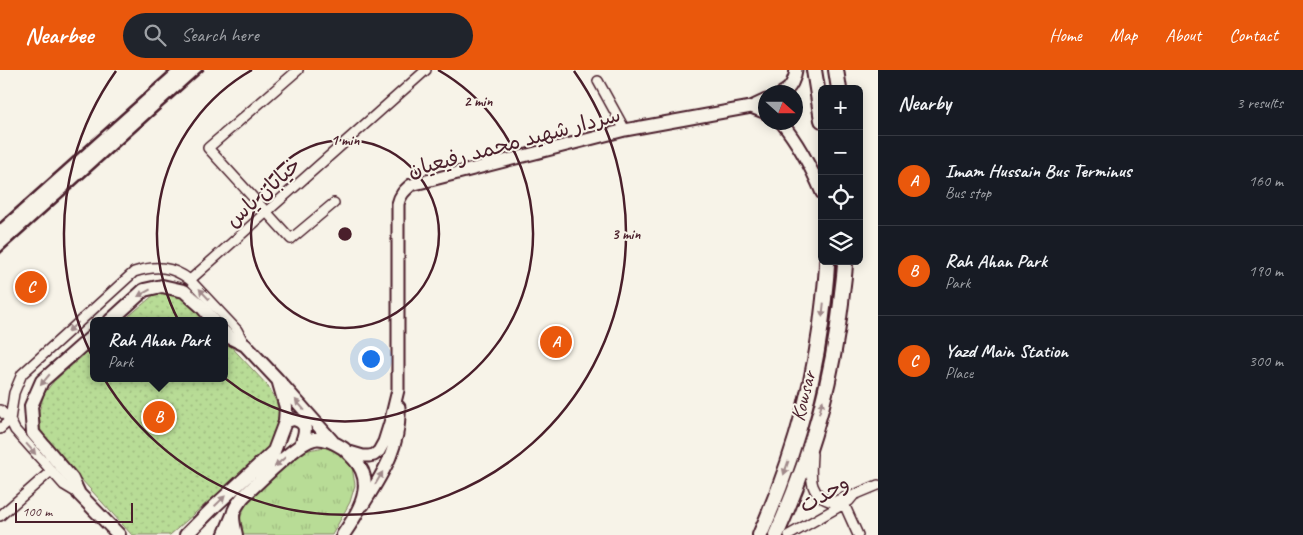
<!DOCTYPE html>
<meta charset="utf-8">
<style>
:root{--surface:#171b24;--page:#20242c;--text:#f1f3f6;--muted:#9ea1a6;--line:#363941;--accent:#ea580c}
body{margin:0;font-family:Caveat,"Playpen Sans Arabic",sans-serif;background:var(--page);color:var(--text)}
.controls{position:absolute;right:15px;top:15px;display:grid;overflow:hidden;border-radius:8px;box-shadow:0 2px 12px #0003}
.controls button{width:45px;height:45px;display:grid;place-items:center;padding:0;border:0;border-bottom:1px solid var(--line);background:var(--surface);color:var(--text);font:25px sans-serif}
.compass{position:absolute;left:758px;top:15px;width:45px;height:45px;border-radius:50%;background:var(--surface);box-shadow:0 2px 12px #0003;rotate:111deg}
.scale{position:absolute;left:15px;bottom:12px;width:118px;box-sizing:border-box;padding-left:5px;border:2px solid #4a1f2b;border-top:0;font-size:14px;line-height:18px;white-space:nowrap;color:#4a1f2b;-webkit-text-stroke:4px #f7f3e8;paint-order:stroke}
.you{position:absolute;left:370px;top:288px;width:18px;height:18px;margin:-12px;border:4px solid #fff;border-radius:50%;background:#1a73e8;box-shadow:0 0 0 8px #1a73e833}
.badge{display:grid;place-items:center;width:32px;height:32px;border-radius:50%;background:var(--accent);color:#fff;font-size:16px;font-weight:700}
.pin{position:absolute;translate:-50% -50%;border:2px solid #fff;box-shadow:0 1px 5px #0006}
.popup{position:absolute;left:90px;top:247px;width:138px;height:65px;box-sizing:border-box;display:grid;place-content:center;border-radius:8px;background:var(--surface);filter:drop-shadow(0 1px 4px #0005);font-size:16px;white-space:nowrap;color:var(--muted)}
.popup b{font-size:19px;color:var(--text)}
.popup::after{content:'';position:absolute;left:50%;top:100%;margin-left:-10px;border:10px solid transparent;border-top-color:var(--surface)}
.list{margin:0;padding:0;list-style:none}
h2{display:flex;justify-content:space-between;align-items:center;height:65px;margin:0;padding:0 20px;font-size:21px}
h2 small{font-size:16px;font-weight:400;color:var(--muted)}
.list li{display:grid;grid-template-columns:32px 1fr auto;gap:15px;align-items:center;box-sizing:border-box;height:90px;padding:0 20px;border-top:1px solid var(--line)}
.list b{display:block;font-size:19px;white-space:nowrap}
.list p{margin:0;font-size:16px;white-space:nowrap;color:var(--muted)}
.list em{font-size:16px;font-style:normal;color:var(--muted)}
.icon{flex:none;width:28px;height:28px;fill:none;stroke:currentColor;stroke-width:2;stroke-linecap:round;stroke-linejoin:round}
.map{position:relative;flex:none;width:878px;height:465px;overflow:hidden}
header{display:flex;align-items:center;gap:30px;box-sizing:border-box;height:70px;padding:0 25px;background:var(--accent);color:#fff}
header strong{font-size:24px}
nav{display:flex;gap:28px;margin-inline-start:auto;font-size:18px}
.search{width:350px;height:45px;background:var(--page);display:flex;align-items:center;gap:12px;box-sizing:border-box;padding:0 18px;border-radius:28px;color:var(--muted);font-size:19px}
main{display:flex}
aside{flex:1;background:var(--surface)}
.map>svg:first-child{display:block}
</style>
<header>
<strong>Nearbee</strong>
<div class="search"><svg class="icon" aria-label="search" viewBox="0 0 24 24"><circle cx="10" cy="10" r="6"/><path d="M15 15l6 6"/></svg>Search here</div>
<nav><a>Home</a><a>Map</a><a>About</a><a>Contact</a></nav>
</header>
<main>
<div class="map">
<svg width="878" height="465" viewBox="0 0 878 465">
<defs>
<pattern id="grass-tufts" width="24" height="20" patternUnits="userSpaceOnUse" patternTransform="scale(1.25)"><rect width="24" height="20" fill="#b8dc96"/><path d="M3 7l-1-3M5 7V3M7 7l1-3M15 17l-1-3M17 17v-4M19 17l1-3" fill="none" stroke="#a0bc81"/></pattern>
<pattern id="park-dots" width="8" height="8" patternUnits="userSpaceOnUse" patternTransform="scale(1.25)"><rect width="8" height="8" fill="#b8dc96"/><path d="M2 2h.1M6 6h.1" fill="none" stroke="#a0bc81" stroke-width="1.8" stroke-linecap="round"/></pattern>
</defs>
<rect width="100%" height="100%" fill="#f7f3e8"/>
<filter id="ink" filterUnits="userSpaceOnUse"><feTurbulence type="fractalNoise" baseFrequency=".02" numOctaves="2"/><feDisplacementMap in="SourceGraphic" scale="10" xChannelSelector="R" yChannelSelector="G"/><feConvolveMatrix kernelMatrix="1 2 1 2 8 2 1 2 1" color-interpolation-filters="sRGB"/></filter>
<g filter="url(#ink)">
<path fill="url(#grass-tufts)" stroke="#817e60" d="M 324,377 L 340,383 L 352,397 L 355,415 L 350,432 L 332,465 L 241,465 C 236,455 242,441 248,432 C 255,420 289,389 302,383 C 308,379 317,379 324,377 Z"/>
<path fill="url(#park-dots)" stroke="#817e60" d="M 168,222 L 183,227 L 207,251 L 123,251 L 155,224 Z
M 224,269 L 267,315 L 276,331 L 279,342 L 276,369 L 265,382 L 170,465 L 132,465 L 49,374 L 41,363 L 39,341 L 44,324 L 53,312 L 94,276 L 94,308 L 224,308 Z"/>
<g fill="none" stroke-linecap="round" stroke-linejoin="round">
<g stroke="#4a1f2b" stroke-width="12">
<path id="minor" d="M 298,0 L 208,78 L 291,169 L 334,133
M 598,11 L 625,60
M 190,210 L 426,0
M 0,340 L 10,350 L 0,359
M 812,384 C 811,405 807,426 833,432 L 846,427 L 852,426
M 79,424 L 64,415 L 15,360 L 10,350 L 14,323 L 22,304 L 134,202 C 156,195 172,196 190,210 L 237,260 L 245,275
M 844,434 L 858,465
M 0,446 L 51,401
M 789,465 L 849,431 L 854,425 L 878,415"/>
</g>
<g stroke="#4a1f2b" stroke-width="15">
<path id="tertiary" d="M 783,22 C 791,19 795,8 796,0
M 751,37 L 766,43
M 781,52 C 799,74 811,97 822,123
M 346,381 L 363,386 L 369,386 L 374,385 L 379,381 L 384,372 L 390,353 L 398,320 L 398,134 C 400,125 404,121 411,115 L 625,60 L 751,37 L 766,30
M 363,435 C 383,403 401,376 399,337
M 224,465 L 232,446"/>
</g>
<g stroke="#4a1f2b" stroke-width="16">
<path id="secondary" d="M 110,251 L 144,220 L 162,216 L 184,221 L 202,237 L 214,251
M 224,262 L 231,268 L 245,275 L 277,309 L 332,371
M 94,265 L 42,311 L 31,336 L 33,363 L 72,409 L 79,424 L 119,465
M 279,313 L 286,337 L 285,352
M 186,465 L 215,436 L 274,381 L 285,352 L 293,349 C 310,353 305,363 301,375
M 236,465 C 232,446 230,443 243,427 C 257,414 297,372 314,369 C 324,367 335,373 343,378 C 347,381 350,385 354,389 C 377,413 359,442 343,465"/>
</g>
<g stroke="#4a1f2b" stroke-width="18">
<path id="primary" d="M 814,0 L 822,50
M 836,0 L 839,19
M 760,465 C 793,390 816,311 824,229 C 825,217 827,204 827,191
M 776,465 C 809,392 832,313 841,233 C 842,219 845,205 845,191"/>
</g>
<use href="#minor" stroke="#f7f3e8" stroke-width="9"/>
<use href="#tertiary" stroke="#f7f3e8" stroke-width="11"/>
<use href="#secondary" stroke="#f7f3e8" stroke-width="12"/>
<use href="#primary" stroke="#f7f3e8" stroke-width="14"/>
<path stroke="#4a1f2b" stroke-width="2.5" d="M 0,153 L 171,0
M 0,183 L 203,0"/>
</g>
<defs><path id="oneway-solid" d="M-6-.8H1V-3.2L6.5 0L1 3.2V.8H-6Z" transform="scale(1.25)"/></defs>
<g fill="#a0898a">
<use href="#oneway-solid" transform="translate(144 223) rotate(151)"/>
<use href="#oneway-solid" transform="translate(204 224) rotate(-133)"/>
<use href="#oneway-solid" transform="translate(823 240) rotate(96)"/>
<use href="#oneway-solid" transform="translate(73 257) rotate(138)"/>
<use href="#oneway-solid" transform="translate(45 310) rotate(130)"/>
<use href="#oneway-solid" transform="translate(300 335) rotate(-131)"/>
<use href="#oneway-solid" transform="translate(821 337) rotate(-74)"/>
<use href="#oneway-solid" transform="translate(31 379) rotate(49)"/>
<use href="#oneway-solid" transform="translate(280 392) rotate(139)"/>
<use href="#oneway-solid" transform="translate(786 398) rotate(109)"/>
<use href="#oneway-solid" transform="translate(379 408) rotate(-59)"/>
<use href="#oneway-solid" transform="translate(220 431) rotate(-44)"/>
</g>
</g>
<g fill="none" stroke="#4a1f2b" stroke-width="2.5">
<circle cx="345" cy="164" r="94"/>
<path d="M438 0A188 188 0 1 1 252 0"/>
<path d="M574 1A281 281 0 1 1 116 1"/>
</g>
<g text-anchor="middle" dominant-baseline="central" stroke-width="4" stroke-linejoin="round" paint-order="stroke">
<g font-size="21" fill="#4a1f2b" stroke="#f7f3e8">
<text transform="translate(514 72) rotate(-15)">سردار شهید محمد رفیعیان</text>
<text transform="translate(263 122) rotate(-42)">خیابان یاس</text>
<text transform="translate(803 326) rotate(-76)">Kowsar</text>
<text transform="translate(824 424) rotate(-30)">وحدت</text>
</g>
</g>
<circle cx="345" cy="164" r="8" fill="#4a1f2b" stroke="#f7f3e8" stroke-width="2.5"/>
<g font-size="15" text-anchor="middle" font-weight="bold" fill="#4a1f2b" stroke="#f7f3e8" stroke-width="4" stroke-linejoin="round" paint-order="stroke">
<text x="478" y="36">2 min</text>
<text x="345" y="75">1 min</text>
<text x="626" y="169">3 min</text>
</g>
</svg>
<div class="controls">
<button>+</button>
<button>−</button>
<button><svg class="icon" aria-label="locate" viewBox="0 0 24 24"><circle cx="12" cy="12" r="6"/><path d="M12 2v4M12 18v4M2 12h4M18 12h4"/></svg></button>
<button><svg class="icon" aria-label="layers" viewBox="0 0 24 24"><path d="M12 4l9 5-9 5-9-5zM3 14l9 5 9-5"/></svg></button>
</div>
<svg class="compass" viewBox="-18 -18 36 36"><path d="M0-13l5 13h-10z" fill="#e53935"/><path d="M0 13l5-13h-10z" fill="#9ea1a6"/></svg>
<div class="scale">100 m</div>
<div class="you"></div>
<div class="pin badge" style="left:556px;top:272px">A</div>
<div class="pin badge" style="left:159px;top:347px">B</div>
<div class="popup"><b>Rah Ahan Park</b>Park</div>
<div class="pin badge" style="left:31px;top:217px">C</div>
</div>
<aside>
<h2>Nearby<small>3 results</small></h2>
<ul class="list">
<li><span class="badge">A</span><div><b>Imam Hussain Bus Terminus</b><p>Bus stop</p></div><em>160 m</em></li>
<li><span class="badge">B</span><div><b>Rah Ahan Park</b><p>Park</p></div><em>190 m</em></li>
<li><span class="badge">C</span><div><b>Yazd Main Station</b><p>Place</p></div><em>300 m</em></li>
</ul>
</aside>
</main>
